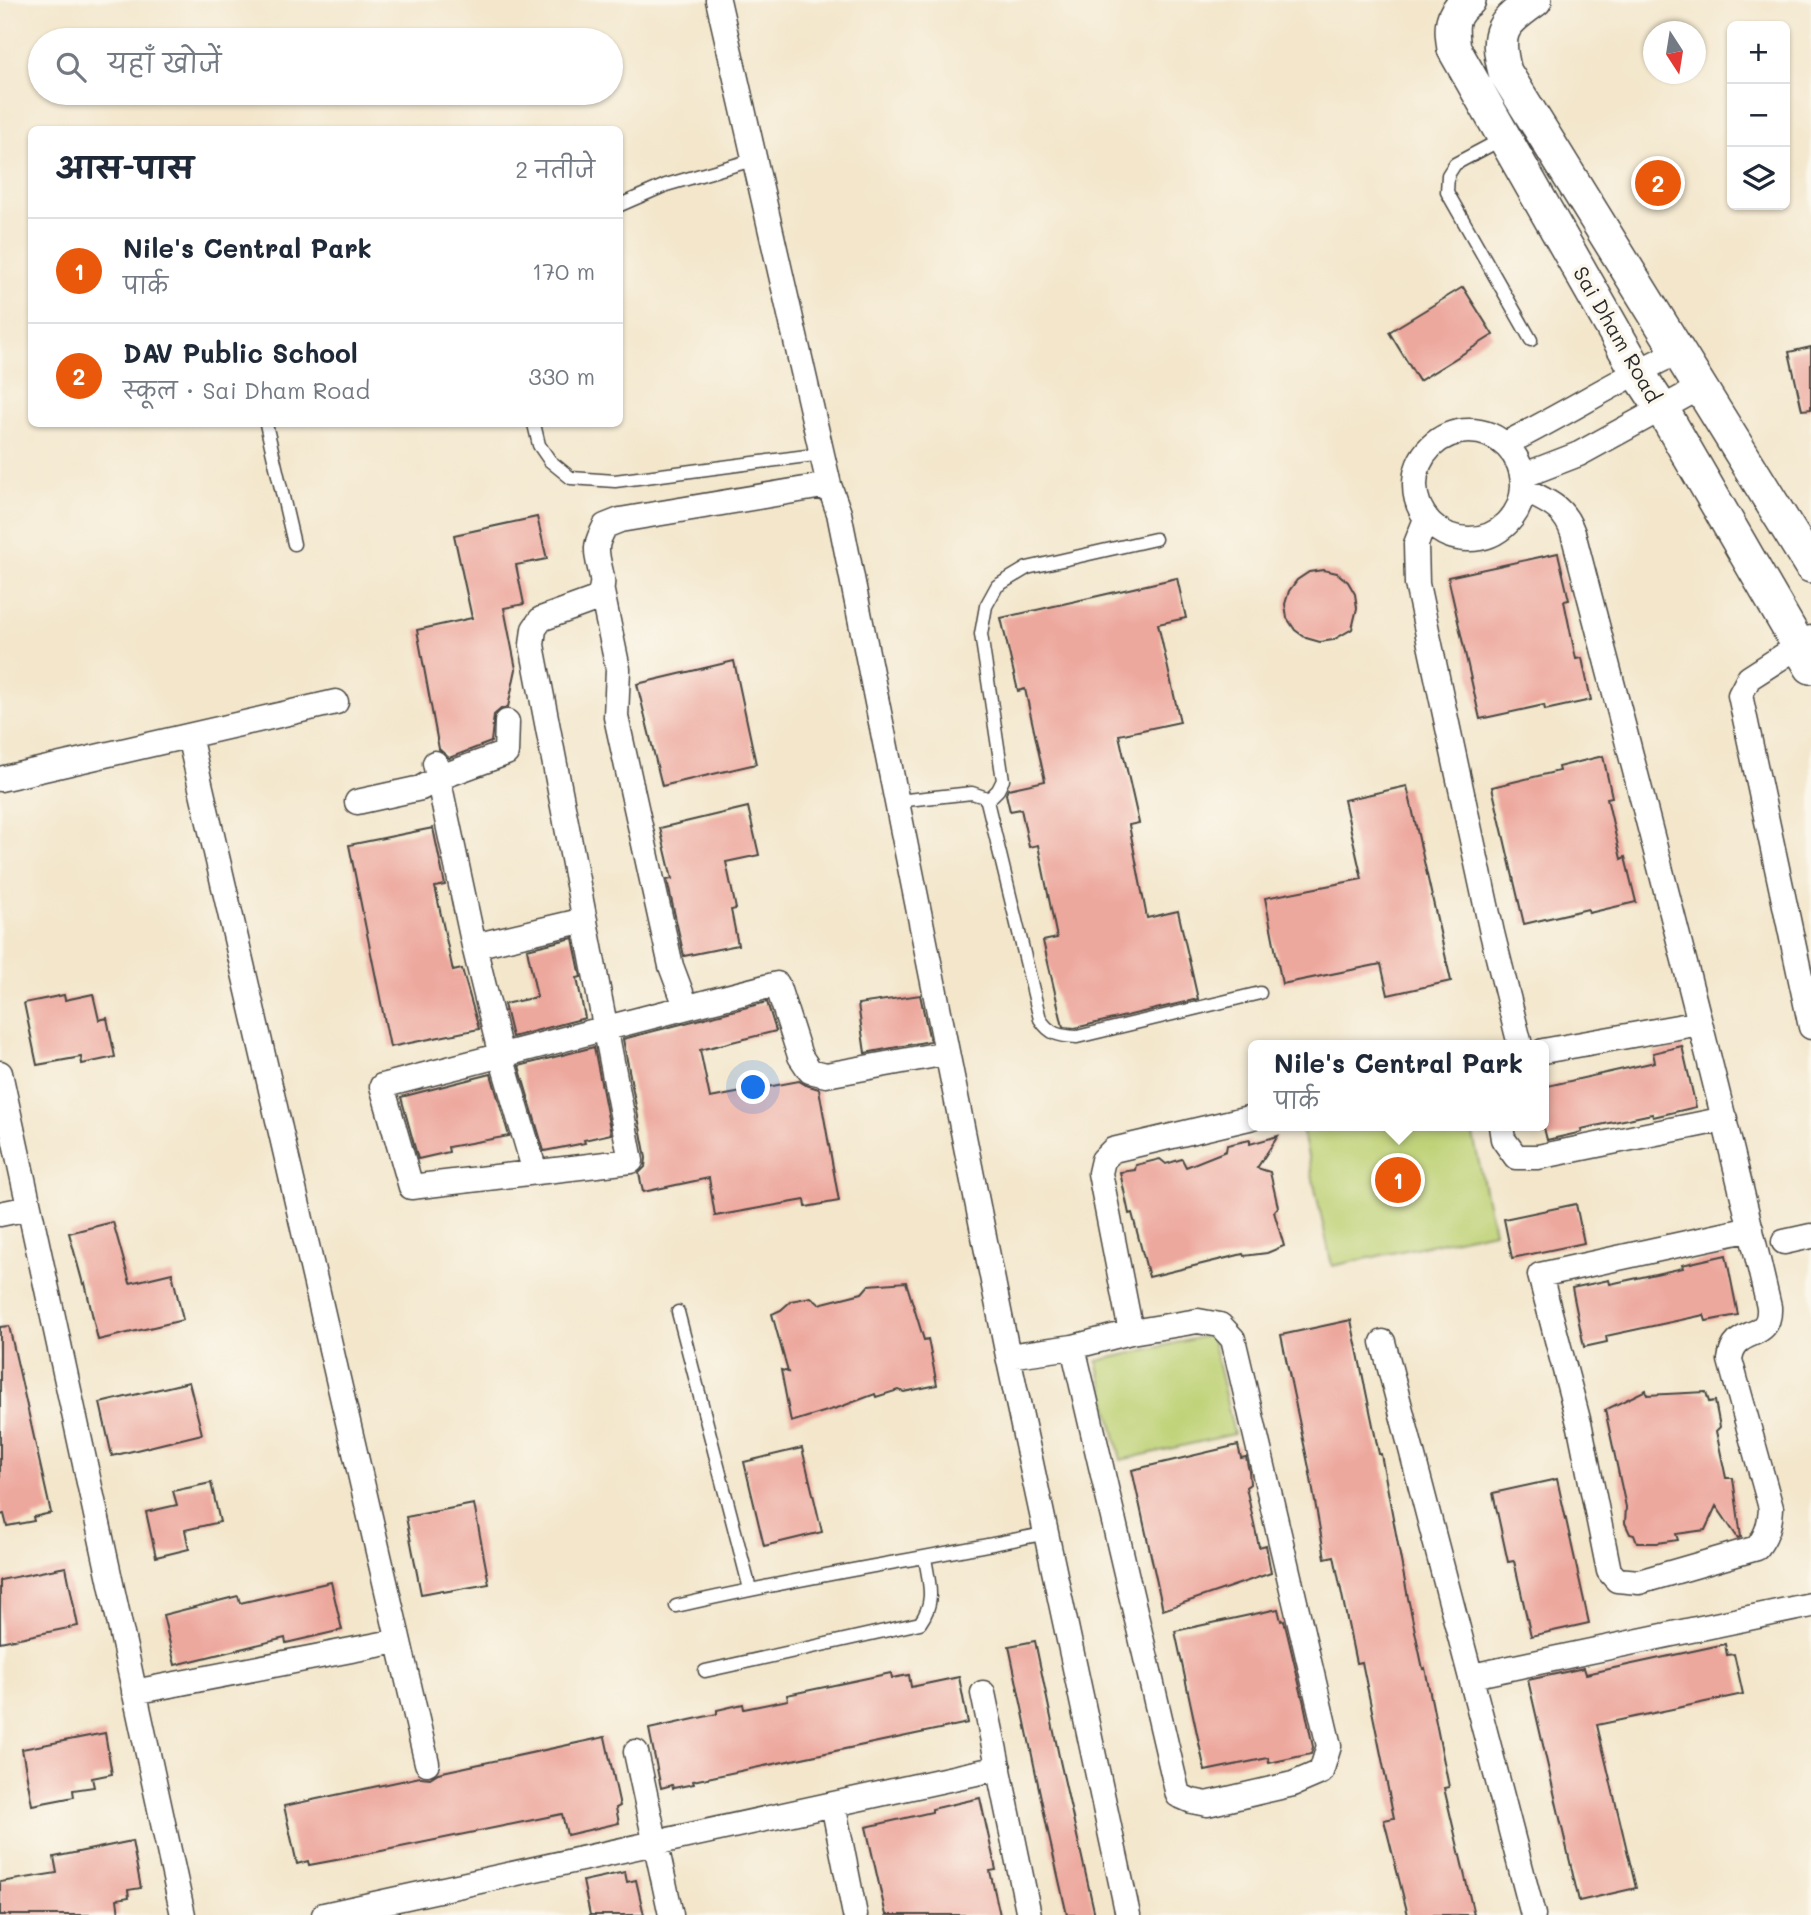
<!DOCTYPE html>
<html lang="hi">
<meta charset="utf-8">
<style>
:root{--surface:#fff;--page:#f2f2f3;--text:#1f2937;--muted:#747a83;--line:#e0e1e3;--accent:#ea580c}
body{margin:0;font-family:Mali,"Playpen Sans Deva",sans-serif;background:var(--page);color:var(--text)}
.controls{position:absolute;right:21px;top:21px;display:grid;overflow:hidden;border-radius:10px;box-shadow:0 2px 5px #0004}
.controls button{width:63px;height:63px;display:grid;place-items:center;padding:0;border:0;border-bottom:2px solid var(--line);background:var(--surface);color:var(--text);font:35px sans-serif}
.compass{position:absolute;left:1643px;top:21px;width:63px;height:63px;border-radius:50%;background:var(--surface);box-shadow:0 2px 5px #0004;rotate:168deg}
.you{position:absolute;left:754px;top:1088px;width:24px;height:24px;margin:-18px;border:5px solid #fff;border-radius:50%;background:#1a73e8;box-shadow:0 0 0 10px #1a73e833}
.badge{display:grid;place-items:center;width:46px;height:46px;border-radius:50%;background:var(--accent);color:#fff;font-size:23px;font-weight:700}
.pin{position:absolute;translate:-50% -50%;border:4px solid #fff;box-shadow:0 2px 7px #0006}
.popup{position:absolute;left:1248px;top:1040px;width:301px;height:91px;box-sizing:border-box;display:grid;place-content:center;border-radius:10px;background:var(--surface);filter:drop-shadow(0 2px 5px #0005);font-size:23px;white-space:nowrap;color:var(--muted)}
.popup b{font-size:26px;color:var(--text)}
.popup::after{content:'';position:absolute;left:50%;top:100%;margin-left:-14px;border:14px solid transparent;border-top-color:var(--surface)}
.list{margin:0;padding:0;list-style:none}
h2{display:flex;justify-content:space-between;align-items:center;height:91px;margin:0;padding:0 28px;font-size:30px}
h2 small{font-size:23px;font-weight:400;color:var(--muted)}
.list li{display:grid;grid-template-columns:46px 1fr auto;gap:21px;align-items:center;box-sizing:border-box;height:105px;padding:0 28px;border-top:2px solid var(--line)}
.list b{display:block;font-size:26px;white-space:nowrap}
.list p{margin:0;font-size:23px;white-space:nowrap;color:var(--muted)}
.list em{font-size:23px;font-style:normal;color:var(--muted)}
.icon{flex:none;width:38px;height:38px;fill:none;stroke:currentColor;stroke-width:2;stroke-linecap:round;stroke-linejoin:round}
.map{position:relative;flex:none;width:1811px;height:1915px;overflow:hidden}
.search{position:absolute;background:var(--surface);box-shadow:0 2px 5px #0004;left:28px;top:28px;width:595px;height:77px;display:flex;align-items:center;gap:18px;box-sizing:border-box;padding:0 24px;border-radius:38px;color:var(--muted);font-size:26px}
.panel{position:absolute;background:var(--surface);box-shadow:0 2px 5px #0004;left:28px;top:126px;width:595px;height:301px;border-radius:10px}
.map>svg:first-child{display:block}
</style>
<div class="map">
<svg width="1811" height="1915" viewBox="0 0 1811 1915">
<rect width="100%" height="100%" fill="#fbf7ec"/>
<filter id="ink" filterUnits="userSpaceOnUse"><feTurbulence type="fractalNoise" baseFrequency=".0143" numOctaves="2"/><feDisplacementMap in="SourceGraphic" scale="14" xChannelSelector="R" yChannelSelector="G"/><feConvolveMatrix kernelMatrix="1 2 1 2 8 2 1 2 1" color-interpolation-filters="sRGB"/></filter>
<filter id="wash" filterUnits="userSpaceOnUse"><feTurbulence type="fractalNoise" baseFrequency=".00686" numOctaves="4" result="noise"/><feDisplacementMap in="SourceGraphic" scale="28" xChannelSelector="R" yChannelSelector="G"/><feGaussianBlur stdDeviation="1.57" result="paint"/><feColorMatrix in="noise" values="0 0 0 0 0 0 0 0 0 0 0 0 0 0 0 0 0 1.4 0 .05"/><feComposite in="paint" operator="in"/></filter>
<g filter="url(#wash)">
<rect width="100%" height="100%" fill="#f3e6cb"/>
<path fill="#bdd174" stroke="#747e50" stroke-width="2" d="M 1318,1126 L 1471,1126 L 1494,1231 L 1332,1266 L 1302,1129 Z
M 1211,1335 L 1234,1434 L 1121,1460 L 1097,1361 Z"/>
<g id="blocks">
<path fill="#eda89e" d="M 1463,287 L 1493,335 L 1419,381 L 1389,332 Z
M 1811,347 L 1811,409 L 1802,410 L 1789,352 Z
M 537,517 L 547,559 L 516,565 L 524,604 L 504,608 L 516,669 L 508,707 L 501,709 L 494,715 L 491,742 L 449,758 L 439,749 L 417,630 L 472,618 L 454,535 Z
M 1558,553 L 1569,600 L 1564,601 L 1576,659 L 1582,658 L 1591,700 L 1545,710 L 1544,705 L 1480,719 L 1448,577 Z
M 1323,570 L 1337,573 L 1348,582 L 1355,594 L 1357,608 L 1352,629 L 1333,640 L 1320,642 L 1306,638 L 1295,630 L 1287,618 L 1285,604 L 1289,591 L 1297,580 L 1309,572 Z
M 1177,578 L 1186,618 L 1158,624 L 1180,722 L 1119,735 L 1139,823 L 1129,825 L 1147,918 L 1178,911 L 1198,999 L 1075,1028 L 1063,1027 L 1043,941 L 1057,938 L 1038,845 L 1029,847 L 1021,809 L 1010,811 L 1006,794 L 1008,789 L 1045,781 L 1025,689 L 1018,691 L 1001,618 Z
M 734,661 L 756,764 L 662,786 L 637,684 Z
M 1603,756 L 1612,797 L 1607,798 L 1621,859 L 1625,857 L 1636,902 L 1589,913 L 1588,909 L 1524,924 L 1492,787 L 1559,771 L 1558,767 Z
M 1407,786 L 1451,981 L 1388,995 L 1381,964 L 1282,984 L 1265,898 L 1362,879 L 1344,800 Z
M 748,807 L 759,855 L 726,862 L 736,909 L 731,910 L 738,945 L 684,956 L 667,880 L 672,879 L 660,828 Z
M 433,828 L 445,885 L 435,887 L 453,971 L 462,969 L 479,1029 L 390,1047 L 349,845 Z
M 573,938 L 581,977 L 577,978 L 585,1018 L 512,1037 L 504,1004 L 537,997 L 527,949 Z
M 93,994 L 99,1020 L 107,1018 L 115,1057 L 82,1064 L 81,1057 L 37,1065 L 24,1003 L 64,995 L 65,1000 Z
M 920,995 L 930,1041 L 865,1053 L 858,1004 Z
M 767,1002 L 776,1031 L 700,1050 L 710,1098 L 799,1081 L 806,1085 L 819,1089 L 839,1201 L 806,1207 L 805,1200 L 715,1216 L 709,1178 L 643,1192 L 639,1173 L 645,1167 L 646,1158 L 623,1039 Z
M 1682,1046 L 1696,1107 L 1653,1117 L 1652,1114 L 1581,1129 L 1582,1132 L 1547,1140 L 1543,1124 L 1543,1087 L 1655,1062 L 1653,1053 Z
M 594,1047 L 611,1134 L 584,1140 L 585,1143 L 544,1151 L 519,1066 Z
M 491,1074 L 509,1136 L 448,1147 L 449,1152 L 418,1159 L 401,1097 Z
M 1278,1136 L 1257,1168 L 1270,1172 L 1278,1207 L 1274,1212 L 1284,1246 L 1267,1253 L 1244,1256 L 1243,1254 L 1149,1277 L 1132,1213 L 1129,1214 L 1120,1172 L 1135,1170 L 1136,1165 L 1160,1159 L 1166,1164 L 1182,1159 L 1186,1167 L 1226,1151 L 1227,1145 L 1250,1140 L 1250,1144 Z
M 1576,1204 L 1584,1243 L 1512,1258 L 1504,1219 Z
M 113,1222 L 130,1283 L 172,1273 L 183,1320 L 98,1340 L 85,1283 L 83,1284 L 69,1233 Z
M 1726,1255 L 1738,1315 L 1706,1321 L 1704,1315 L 1606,1336 L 1607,1342 L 1584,1347 L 1572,1288 L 1609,1280 L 1610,1284 L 1683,1268 L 1682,1265 Z
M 906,1282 L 924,1340 L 928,1339 L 937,1385 L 904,1392 L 898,1390 L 876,1397 L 875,1394 L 840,1407 L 791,1422 L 781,1370 L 788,1372 L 772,1314 L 781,1310 L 791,1301 L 811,1297 L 819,1304 L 862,1293 L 869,1285 Z
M 1351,1320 L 1379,1454 L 1381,1454 L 1408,1598 L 1423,1669 L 1425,1668 L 1449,1787 L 1444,1788 L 1474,1915 L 1408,1915 L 1384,1820 L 1394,1818 L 1362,1662 L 1356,1663 L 1334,1556 L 1325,1558 L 1309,1468 L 1281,1335 Z
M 9,1326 L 51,1513 L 33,1517 L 34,1521 L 7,1526 L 4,1514 L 0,1515 L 0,1327 Z
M 189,1382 L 202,1434 L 112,1456 L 100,1403 Z
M 1646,1390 L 1647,1395 L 1706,1392 L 1709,1402 L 1715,1401 L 1720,1427 L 1716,1431 L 1726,1478 L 1733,1478 L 1741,1537 L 1738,1538 L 1716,1506 L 1705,1530 L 1676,1534 L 1678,1540 L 1657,1543 L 1637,1543 L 1634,1535 L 1630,1534 L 1625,1523 L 1626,1507 L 1605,1410 Z
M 1238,1445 L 1241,1458 L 1246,1457 L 1249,1471 L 1250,1484 L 1246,1487 L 1259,1547 L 1266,1545 L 1271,1573 L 1163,1610 L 1132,1470 Z
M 802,1448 L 822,1532 L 764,1546 L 744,1462 Z
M 1557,1479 L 1589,1623 L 1531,1636 L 1514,1561 L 1508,1562 L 1493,1493 Z
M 211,1483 L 220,1522 L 185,1530 L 189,1549 L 156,1557 L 146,1512 L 177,1505 L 173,1491 Z
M 474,1504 L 489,1584 L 443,1592 L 443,1590 L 421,1594 L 406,1517 Z
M 66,1567 L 78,1626 L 0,1642 L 0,1580 Z
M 331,1582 L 342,1630 L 286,1643 L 285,1638 L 175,1665 L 163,1615 L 238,1596 L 240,1603 Z
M 1278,1609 L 1281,1621 L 1284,1620 L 1304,1704 L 1313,1747 L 1311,1754 L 1269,1763 L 1268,1758 L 1205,1771 L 1175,1631 Z
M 1035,1641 L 1060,1761 L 1095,1915 L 1067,1915 L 1050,1841 L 1009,1646 Z
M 1725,1644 L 1727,1655 L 1734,1654 L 1743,1694 L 1597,1725 L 1636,1888 L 1579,1901 L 1528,1680 L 1584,1668 L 1586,1674 Z
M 891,1673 L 892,1678 L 909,1675 L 911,1687 L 959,1677 L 968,1723 L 693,1781 L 694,1784 L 673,1788 L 672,1785 L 661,1788 L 649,1729 L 717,1714 L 717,1710 L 743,1704 L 744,1709 L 788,1700 L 787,1695 Z
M 105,1733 L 112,1774 L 92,1778 L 94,1787 L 73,1790 L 74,1797 L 32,1805 L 22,1749 Z
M 605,1737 L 620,1806 L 616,1808 L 619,1823 L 567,1835 L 562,1814 L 347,1858 L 309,1865 L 308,1861 L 297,1864 L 284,1806 L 420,1777 L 430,1778 L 438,1773 Z
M 980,1798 L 996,1870 L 990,1871 L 1000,1915 L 886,1915 L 866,1827 L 932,1812 L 932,1809 Z
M 132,1841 L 141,1888 L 128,1890 L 129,1897 L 117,1899 L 119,1915 L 0,1915 L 0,1882 L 57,1873 L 54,1857 Z
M 625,1872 L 627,1882 L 636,1880 L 644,1915 L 590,1915 L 583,1881 Z"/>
</g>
</g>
<g filter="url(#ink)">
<use href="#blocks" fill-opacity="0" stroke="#494743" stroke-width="2"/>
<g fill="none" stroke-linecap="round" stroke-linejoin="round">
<g stroke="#494743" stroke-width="15">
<path id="lane" d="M 1504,138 L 1455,164 L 1448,175 L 1447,192 L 1531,340
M 620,205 L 666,185 L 756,159
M 266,424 L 294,544
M 534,424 L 539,445 L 550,461 L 571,478 L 615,481 L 822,454
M 897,801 L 972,793 L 984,797 L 987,801 L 1040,1019 C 1050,1035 1060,1036 1077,1037 L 1260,993
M 987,801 L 998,790 L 1003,780 L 981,634 L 986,606 L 997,586 L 1027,568 L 1155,539
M 678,1312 L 750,1589
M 676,1606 C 799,1577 924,1559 1047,1533
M 705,1671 L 920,1623 C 936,1601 929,1583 925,1558"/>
</g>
<g stroke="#494743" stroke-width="27">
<path id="street" d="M 718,0 L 829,485 L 839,513 L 1008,1356 L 1128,1915
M1415 485a54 54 0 1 1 108 0a54 54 0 1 1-108 0Z
M 1505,444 C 1564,415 1619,379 1678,352
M 1522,476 L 1579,454 L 1701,387
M 829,485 L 620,520 L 605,526 C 602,533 597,540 597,548 C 596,567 610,582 596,599 L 541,619 L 534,629 L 532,645 L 631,1161 L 411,1187 L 382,1086 L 777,984 L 800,1056 L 810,1071 L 826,1075 L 947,1053
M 1523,489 C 1547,502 1563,505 1573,533 C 1640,791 1709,1048 1769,1307 C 1771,1344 1734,1324 1730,1360 L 1771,1508 C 1770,1525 1767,1535 1757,1548 L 1639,1582 L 1617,1580 L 1609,1571 L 1580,1427 L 1540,1275 L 1751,1229
M 1426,519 L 1416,544 L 1417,584 L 1492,933 L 1520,1045
M 602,592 L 618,669 L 616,717 L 671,966 L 686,1006
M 1811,638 L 1749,678 L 1740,695 L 1811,1027
M 189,736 L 427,1763
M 435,763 L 474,946 L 501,1056 L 535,1172
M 0,779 L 336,702
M 357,802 L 421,788 L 438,778 L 506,753 L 507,722
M 474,946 L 585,920
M 1543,1051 L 1700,1023
M 0,1073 L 183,1915
M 1501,1126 L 1503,1139 L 1516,1157 L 1538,1157 L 1725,1119
M 0,1214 L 29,1208
M 1784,1242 L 1811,1236
M 1131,1332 L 1100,1173 L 1103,1160 L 1113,1150 L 1253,1117
M 1383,1342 L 1533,1915
M 1008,1356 L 1073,1347 L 1131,1332 L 1198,1321 L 1220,1325 L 1233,1339 L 1329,1746 L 1321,1772 L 1293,1784 L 1207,1804 L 1192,1801 L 1178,1795 L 1073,1347
M 1472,1676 L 1811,1605
M 134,1692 L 398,1641
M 983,1693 L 1029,1915
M 636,1752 L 671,1915
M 833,1804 L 855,1915
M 324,1915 L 999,1768"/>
</g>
<g stroke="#494743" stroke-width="36">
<path id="secondary" d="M 1469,0 C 1449,15 1451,27 1454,49 L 1637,371 L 1662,409 L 1811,667
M 1535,0 C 1502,24 1494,30 1505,72 L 1811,566"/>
</g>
<use href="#lane" stroke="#fff" stroke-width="12"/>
<use href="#street" stroke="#fff" stroke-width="24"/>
<use href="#secondary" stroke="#fff" stroke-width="33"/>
</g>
</g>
<g text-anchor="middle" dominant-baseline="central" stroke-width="7" stroke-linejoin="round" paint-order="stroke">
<g font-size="21" fill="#2b2b2b" stroke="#fbf7ec">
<text transform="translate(1618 334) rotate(60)">Sai Dham Road</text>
</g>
</g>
</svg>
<div class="controls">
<button>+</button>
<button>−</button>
<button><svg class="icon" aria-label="layers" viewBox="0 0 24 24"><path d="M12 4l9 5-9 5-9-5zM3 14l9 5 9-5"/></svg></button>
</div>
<svg class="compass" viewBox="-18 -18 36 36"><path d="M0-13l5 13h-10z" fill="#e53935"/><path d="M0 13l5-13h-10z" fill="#747a83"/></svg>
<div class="you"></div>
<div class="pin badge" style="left:1398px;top:1180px">1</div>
<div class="popup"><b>Nile's Central Park</b>पार्क</div>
<div class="pin badge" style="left:1658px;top:183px">2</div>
<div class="search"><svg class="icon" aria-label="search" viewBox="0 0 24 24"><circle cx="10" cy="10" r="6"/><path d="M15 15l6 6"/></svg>यहाँ खोजें</div>
<section class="panel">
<h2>आस-पास<small>2 नतीजे</small></h2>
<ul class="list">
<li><span class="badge">1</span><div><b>Nile's Central Park</b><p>पार्क</p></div><em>170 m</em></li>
<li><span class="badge">2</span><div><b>DAV Public School</b><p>स्कूल · Sai Dham Road</p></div><em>330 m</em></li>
</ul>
</section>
</div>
